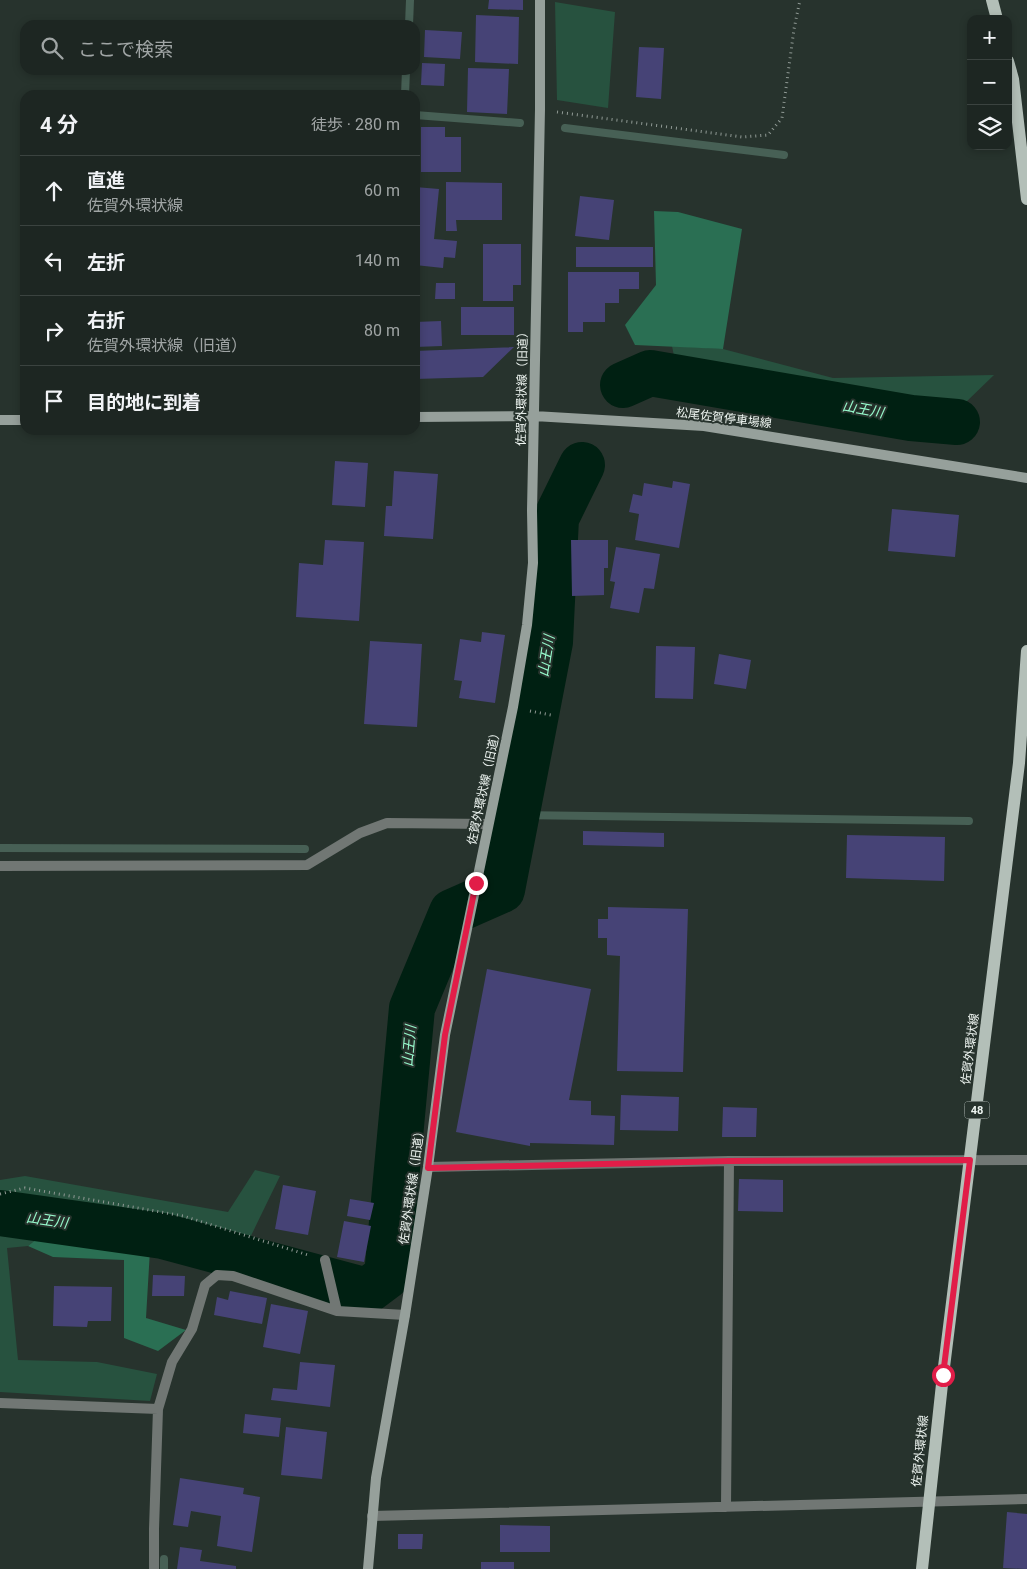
<!DOCTYPE html>
<html lang="ja">
<meta charset="utf-8">
<style>
:root{--surface:#1d2622;--page:#2a322f;--text:#f1f3f6;--muted:#a0a5a5;--line:#3b4340}
body{margin:0;font-family:Roboto,"Noto Sans JP",sans-serif;background:var(--page);color:var(--text)}
.controls{position:absolute;right:15px;top:15px;display:grid;overflow:hidden;border-radius:10px;box-shadow:0 2px 8px #0003}
.controls button{width:45px;height:45px;display:grid;place-items:center;padding:0;border:0;border-bottom:1px solid var(--line);background:var(--surface);color:var(--text);font:25px sans-serif}
.stop{position:absolute;width:15px;height:15px;margin:-11px;border:4px solid #e11d48;border-radius:50%;background:#fff}
.stop.end{background:#e11d48;border-color:#fff;box-shadow:0 1px 5px #0008}
.list{margin:0;padding:0;list-style:none}
h2{display:flex;justify-content:space-between;align-items:center;height:65px;margin:0;padding:0 20px;font-size:21px}
h2 small{font-size:16px;font-weight:400;color:var(--muted)}
.list li{display:grid;grid-template-columns:32px 1fr auto;gap:15px;align-items:center;box-sizing:border-box;height:70px;padding:0 20px;border-top:1px solid var(--line)}
.list b{display:block;font-size:19px;white-space:nowrap}
.list p{margin:0;font-size:16px;white-space:nowrap;color:var(--muted)}
.list em{font-size:16px;font-style:normal;color:var(--muted)}
.icon{flex:none;width:28px;height:28px;fill:none;stroke:currentColor;stroke-width:2;stroke-linecap:round;stroke-linejoin:round}
.map{position:relative;flex:none;width:1027px;height:1569px;overflow:hidden}
.search{position:absolute;background:var(--surface);box-shadow:0 2px 8px #0003;left:20px;top:20px;width:400px;height:55px;display:flex;align-items:center;gap:12px;box-sizing:border-box;padding:0 18px;border-radius:15px;color:var(--muted);font-size:19px}
.panel{position:absolute;background:var(--surface);box-shadow:0 2px 8px #0003;left:20px;top:90px;width:400px;height:345px;border-radius:15px}
.map>svg:first-child{display:block}
</style>
<div class="map">
<svg width="1027" height="1569" viewBox="0 0 1027 1569">
<rect width="100%" height="100%" fill="#27332d"/>
<path fill="#27523f" d="M 555,2 L 615,12 L 608,108 L 557,100 Z
M 672,346 L 723,349 L 833,378 L 994,375 L 964,404 L 853,397 L 676,366 Z
M 255,1170 L 280,1176 L 246,1246 L 67,1203 L 0,1204 L 0,1180 L 25,1176 L 228,1212 Z
M 0,1223 L 49,1229 L 28,1246 L 7,1248 L 18,1360 L 97,1362 L 157,1374 L 150,1401 L 0,1392 Z"/>
<path fill="#2a6f53" d="M 654,211 L 678,212 L 742,229 L 723,349 L 635,345 L 625,325 L 656,285 Z
M 49,1229 L 150,1250 L 146,1318 L 186,1330 L 158,1351 L 124,1338 L 124,1260 L 53,1257 L 28,1246 Z"/>
<g fill="none" stroke-linecap="round" stroke-linejoin="round">
<path stroke="#476055" stroke-width="8" d="M 409,25 L 410,0
M 405,95 L 406,70
M 415,115 L 520,123
M 565,128 L 784,155
M 516,815 L 969,821
M 0,848 L 305,849
M 164,1559 L 164,1569"/>
<path stroke="#002012" stroke-width="46" d="M 623,385 L 650,373 L 911,418 L 957,422
M 0,1213 L 163,1236 L 367,1291 L 387,1276 L 412,1008 L 452,912 L 502,890 L 550,642 L 556,518 L 582,465"/>
</g>
<path fill="#464376" d="M 489,0 L 523,0 L 523,10 L 488,9 Z
M 476,15 L 519,17 L 518,64 L 475,62 Z
M 425,30 L 462,32 L 460,59 L 424,57 Z
M 639,47 L 664,48 L 661,99 L 636,97 Z
M 422,63 L 445,64 L 444,86 L 421,85 Z
M 468,68 L 509,69 L 507,114 L 467,112 Z
M 421,127 L 445,127 L 445,137 L 461,137 L 461,172 L 421,172 Z
M 446,182 L 502,183 L 502,220 L 456,220 L 457,231 L 446,231 Z
M 415,187 L 439,189 L 434,239 L 457,241 L 455,258 L 444,257 L 443,268 L 415,265 Z
M 580,196 L 614,200 L 609,240 L 575,236 Z
M 483,244 L 521,244 L 521,285 L 513,285 L 513,301 L 483,301 Z
M 576,247 L 653,247 L 653,267 L 576,267 Z
M 568,272 L 639,272 L 639,289 L 619,289 L 619,303 L 605,303 L 605,322 L 583,322 L 583,332 L 568,332 Z
M 436,283 L 455,283 L 455,299 L 435,299 Z
M 461,307 L 514,307 L 514,335 L 461,335 Z
M 441,321 L 442,346 L 415,347 L 415,322 Z
M 514,347 L 483,377 L 415,379 L 415,351 Z
M 335,461 L 368,463 L 365,507 L 332,505 Z
M 394,471 L 438,474 L 433,539 L 384,536 L 386,506 L 392,506 Z
M 673,481 L 690,484 L 679,548 L 635,540 L 639,514 L 629,512 L 633,494 L 642,496 L 644,483 L 672,488 Z
M 892,509 L 959,515 L 955,557 L 888,551 Z
M 325,540 L 364,542 L 359,621 L 296,617 L 299,563 L 323,565 Z
M 571,540 L 608,540 L 608,568 L 604,568 L 604,595 L 572,596 Z
M 616,547 L 660,554 L 654,589 L 644,588 L 639,613 L 610,608 L 615,582 L 610,581 Z
M 482,632 L 505,635 L 495,703 L 459,698 L 462,681 L 454,680 L 460,639 L 481,642 Z
M 370,641 L 422,644 L 417,727 L 364,724 Z
M 656,646 L 695,647 L 693,699 L 655,698 Z
M 719,654 L 751,660 L 746,689 L 714,684 Z
M 583,831 L 664,833 L 664,847 L 583,845 Z
M 847,835 L 945,837 L 944,881 L 846,878 Z
M 608,907 L 688,909 L 683,1072 L 617,1071 L 620,956 L 607,955 L 607,938 L 598,938 L 598,919 L 608,919 Z
M 487,969 L 591,989 L 569,1100 L 591,1101 L 591,1115 L 615,1116 L 614,1145 L 530,1143 L 530,1146 L 456,1132 Z
M 621,1095 L 679,1097 L 678,1131 L 620,1130 Z
M 723,1107 L 757,1108 L 756,1137 L 722,1137 Z
M 739,1179 L 783,1180 L 783,1212 L 738,1211 Z
M 283,1185 L 316,1191 L 308,1235 L 275,1229 Z
M 350,1199 L 374,1203 L 370,1220 L 347,1216 Z
M 344,1221 L 371,1226 L 364,1262 L 337,1257 Z
M 153,1275 L 185,1276 L 184,1296 L 152,1296 Z
M 54,1286 L 112,1287 L 111,1321 L 88,1321 L 87,1327 L 53,1326 Z
M 230,1291 L 267,1298 L 262,1324 L 214,1315 L 217,1297 L 228,1300 Z
M 271,1304 L 308,1311 L 300,1354 L 263,1347 Z
M 300,1362 L 335,1365 L 330,1407 L 271,1400 L 273,1388 L 297,1390 Z
M 245,1414 L 281,1418 L 279,1437 L 243,1433 Z
M 286,1427 L 327,1432 L 322,1479 L 281,1475 Z
M 180,1478 L 244,1488 L 243,1494 L 260,1497 L 252,1552 L 217,1546 L 221,1516 L 191,1511 L 188,1527 L 173,1525 Z
M 1007,1512 L 1027,1514 L 1027,1569 L 1003,1568 Z
M 500,1525 L 550,1526 L 550,1552 L 500,1552 Z
M 398,1534 L 423,1534 L 422,1549 L 398,1549 Z
M 180,1547 L 202,1550 L 200,1561 L 236,1566 L 236,1569 L 177,1569 Z
M 481,1562 L 514,1562 L 514,1569 L 481,1569 Z"/>
<g fill="none" stroke-linecap="round" stroke-linejoin="round">
<path stroke="#909a95" stroke-width="3" stroke-dasharray="1 4" stroke-linecap="butt" d="M 557,112 L 742,137 L 768,135 L 782,118 L 794,29 L 800,0
M 530,711 L 551,715
M 0,1194 L 25,1188 L 183,1216 L 308,1255"/>
<path stroke="#717774" stroke-width="10" d="M 0,866 L 307,865 L 360,833 L 387,823 L 488,824
M 428,1167 L 729,1161 L 1027,1160
M 325,1260 L 337,1311
M 0,1403 L 158,1409
M 726,1507 L 729,1161
M 372,1516 L 1027,1499
M 154,1569 L 154,1529 L 158,1409 L 172,1362 L 192,1329 L 205,1285 L 217,1275 L 233,1276 L 337,1311 L 405,1315"/>
<path stroke="#96a09b" stroke-width="10" d="M 415,417 L 534,416 L 704,426 L 1027,478
M 0,420 L 25,420
M 368,1569 L 376,1478 L 405,1315 L 428,1167 L 445,1035 L 513,707 L 527,625 L 533,563 L 532,511 L 540,109 L 540,0"/>
<path stroke="#b3bfb8" stroke-width="12" d="M 992,0 L 997,19
M 1008,61 L 1013,79 L 1027,199
M 922,1569 L 943,1375 L 1019,763 L 1027,651"/>
</g>
<g fill="none" stroke-linecap="round" stroke-linejoin="round">
<path stroke="#e11d48" stroke-width="6" d="M 476,883 L 445,1035 L 428,1168 L 730,1161 L 970,1160 L 943,1375"/>
</g>
<g text-anchor="middle" dominant-baseline="central" stroke-width="4" stroke-linejoin="round" paint-order="stroke">
<rect fill="#27332d" stroke="#b2bbb6" stroke-width="1" x="964.5" y="1101.5" width="25" height="17" rx="4"/>
<g font-size="11" font-weight="bold" fill="#eef5f1">
<text x="977" y="1110">48</text>
</g>
<g font-size="12" fill="#eef5f1" stroke="#27332d">
<text transform="translate(522 386) rotate(-89)">佐賀外環状線（旧道）</text>
<text transform="translate(724 418) rotate(7)">松尾佐賀停車場線</text>
<text transform="translate(484 786) rotate(-78)">佐賀外環状線（旧道）</text>
<text transform="translate(970 1049) rotate(-83)">佐賀外環状線</text>
<text transform="translate(412 1185) rotate(-82)">佐賀外環状線（旧道）</text>
<text transform="translate(920 1451) rotate(-84)">佐賀外環状線</text>
</g>
<g font-size="14" font-style="italic" fill="#97fbcd" stroke="#27332d">
<text transform="translate(863 409) rotate(10)">山王川</text>
<text transform="translate(546 656) rotate(-81)">山王川</text>
<text transform="translate(409 1046) rotate(-85)">山王川</text>
<text transform="translate(47 1220) rotate(8)">山王川</text>
</g>
</g>
</svg>
<div class="controls">
<button>+</button>
<button>−</button>
<button><svg class="icon" aria-label="layers" viewBox="0 0 24 24"><path d="M12 4l9 5-9 5-9-5zM3 14l9 5 9-5"/></svg></button>
</div>
<div class="stop" style="left:943px;top:1375px"></div>
<div class="stop end" style="left:476px;top:883px"></div>
<div class="search"><svg class="icon" aria-label="search" viewBox="0 0 24 24"><circle cx="10" cy="10" r="6"/><path d="M15 15l6 6"/></svg>ここで検索</div>
<section class="panel">
<h2>4 分<small>徒歩 · 280 m</small></h2>
<ul class="list">
<li><svg class="icon" aria-label="ahead" viewBox="0 0 24 24"><path d="M12 20V5M6 11l6-6 6 6"/></svg><div><b>直進</b><p>佐賀外環状線</p></div><em>60 m</em></li>
<li><svg class="icon" aria-label="left" viewBox="0 0 24 24"><path d="M17 20v-9H6M10 6l-5 5 5 5"/></svg><div><b>左折</b></div><em>140 m</em></li>
<li><svg class="icon" aria-label="right" viewBox="0 0 24 24"><path d="M7 20v-9h11M14 6l5 5-5 5"/></svg><div><b>右折</b><p>佐賀外環状線（旧道）</p></div><em>80 m</em></li>
<li><svg class="icon" aria-label="arrive" viewBox="0 0 24 24"><path d="M6 21V4h12l-3 4 3 4H6"/></svg><div><b>目的地に到着</b></div></li>
</ul>
</section>
</div>
